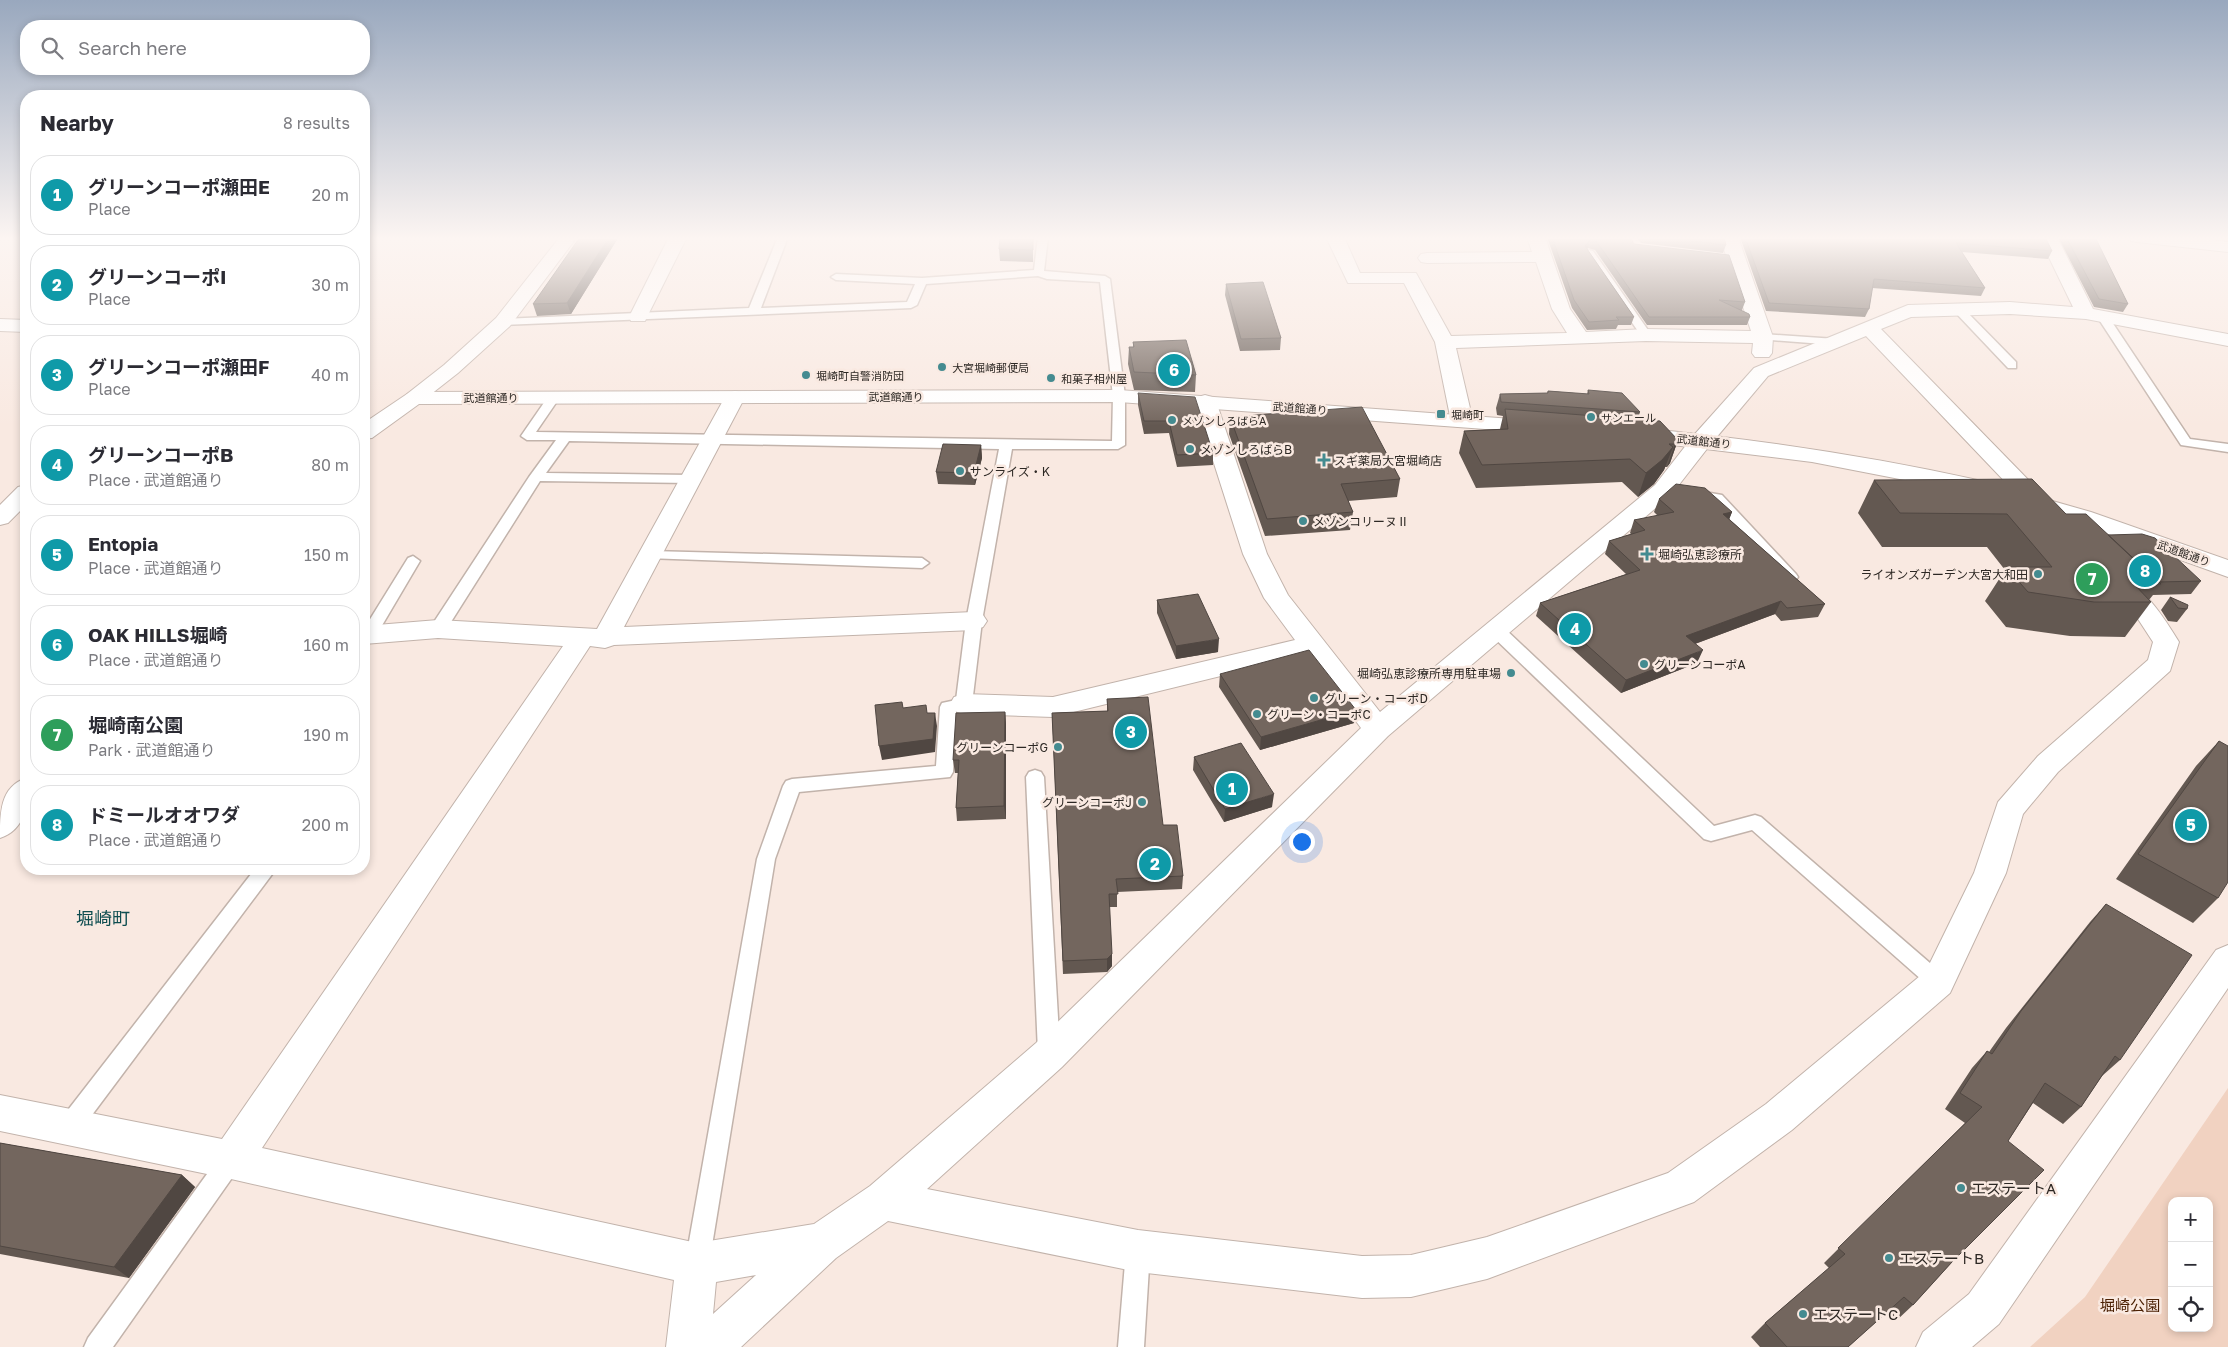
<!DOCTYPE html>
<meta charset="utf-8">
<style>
:root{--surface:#fff;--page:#f2f2f3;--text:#2b2b33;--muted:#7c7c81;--line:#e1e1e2;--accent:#ea580c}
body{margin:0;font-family:"Golos Text","Noto Sans JP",sans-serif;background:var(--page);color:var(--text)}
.controls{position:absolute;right:15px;bottom:15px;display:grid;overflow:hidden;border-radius:10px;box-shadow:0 2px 8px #0003}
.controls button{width:45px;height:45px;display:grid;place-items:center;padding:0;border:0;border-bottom:1px solid var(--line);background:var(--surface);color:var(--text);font:25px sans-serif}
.you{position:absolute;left:1301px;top:841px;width:18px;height:18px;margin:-12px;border:4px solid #fff;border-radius:50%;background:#1a73e8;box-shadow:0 0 0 8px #1a73e833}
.badge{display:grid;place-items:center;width:32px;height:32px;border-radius:50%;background:var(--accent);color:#fff;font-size:16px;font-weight:700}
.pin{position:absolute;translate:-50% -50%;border:2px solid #fff;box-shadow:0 1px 5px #0006}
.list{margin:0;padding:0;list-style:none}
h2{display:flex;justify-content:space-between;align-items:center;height:65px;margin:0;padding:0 20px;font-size:21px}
h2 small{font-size:16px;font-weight:400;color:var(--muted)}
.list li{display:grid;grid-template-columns:32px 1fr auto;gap:15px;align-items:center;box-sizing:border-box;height:80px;margin:0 10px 10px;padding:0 10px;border:1px solid var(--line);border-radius:20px}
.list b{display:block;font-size:19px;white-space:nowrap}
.list p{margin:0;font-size:16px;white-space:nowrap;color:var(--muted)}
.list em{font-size:16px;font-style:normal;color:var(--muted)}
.icon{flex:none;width:28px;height:28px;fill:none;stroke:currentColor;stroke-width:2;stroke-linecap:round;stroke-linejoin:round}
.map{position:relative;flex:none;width:2228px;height:1347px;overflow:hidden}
.search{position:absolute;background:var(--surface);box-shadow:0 2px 8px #0003;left:20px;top:20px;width:350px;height:55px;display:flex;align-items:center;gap:12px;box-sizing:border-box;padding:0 18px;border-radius:20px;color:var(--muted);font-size:19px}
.panel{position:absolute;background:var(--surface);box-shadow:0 2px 8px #0003;left:20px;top:90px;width:350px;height:785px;border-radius:20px}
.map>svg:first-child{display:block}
</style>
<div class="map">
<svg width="2228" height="1347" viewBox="0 0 2228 1347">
<rect width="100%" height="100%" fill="#f9e9e1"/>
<path fill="#f1d2c1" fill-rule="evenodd" d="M 2228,1088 L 2228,1347 L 2030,1347 L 2085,1297 ZM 2172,1201 L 2209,1201 L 2209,1328 L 2172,1328 Z"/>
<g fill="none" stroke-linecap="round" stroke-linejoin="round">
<g stroke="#c2b3ab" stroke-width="3">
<path id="service" d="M 778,237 L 788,237 L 761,308 L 907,302 L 915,284 L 836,280 L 831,277 L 836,274 L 922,278 L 1034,270 L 1038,237 L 1048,237 L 1044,271 L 1105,276 L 1110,279 L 1125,396 L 1125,445 L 1118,449 L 1012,449 L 982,621 L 972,704 L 970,708 L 956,711 L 953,772 L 950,777 L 799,792 L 775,859 L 709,1264 L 706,1273 L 697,1276 L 688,1273 L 685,1264 L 757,859 L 783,786 L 786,781 L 792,779 L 936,766 L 940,707 L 942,703 L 956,700 L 966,621 L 999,449 L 569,441 L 546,473 L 691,475 L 698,479 L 691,483 L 540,481 L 444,633 L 432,633 L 430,629 L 432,625 L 529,477 L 556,440 L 527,440 L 521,436 L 550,394 L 554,393 L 560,397 L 536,432 L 1112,441 L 1113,396 L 1100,282 L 1047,279 L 1038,276 L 926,284 L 917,305 L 911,308 L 503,325 L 497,322 L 503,319 L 749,308 Z
M 1589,250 L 1593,251 L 1650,333 L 1650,337 L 1642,337 L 1584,253 Z
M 1958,306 L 1962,307 L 2016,362 L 2016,368 L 2008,368 L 1954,311 L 1952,309 Z
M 2104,315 L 2108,316 L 2190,439 L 2228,444 L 2228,452 L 2181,445 L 2098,318 Z
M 1763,334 L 1836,339 L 1842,342 L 1836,345 L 1759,339 L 1759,335 Z
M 1693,490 L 1722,495 L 1796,574 L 1798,577 L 1796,580 L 1786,580 L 1713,501 L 1688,497 L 1686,494 L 1688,491 Z
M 651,551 L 922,558 L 929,563 L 922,568 L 646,558 L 644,555 Z
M 413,556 L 420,561 L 374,639 L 364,639 L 364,629 L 408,558 Z
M 1497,626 L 1503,627 L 1714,826 L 1755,815 L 1761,817 L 1945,976 L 1948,982 L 1945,988 L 1938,991 L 1931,988 L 1752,830 L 1711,841 L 1704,839 L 1491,635 L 1489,631 L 1491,627 Z
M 1035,770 L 1041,772 L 1044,777 L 1060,1052 L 1057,1059 L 1049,1062 L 1041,1059 L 1038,1052 L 1026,777 L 1029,772 Z
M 255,869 L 276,869 L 77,1135 L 69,1138 L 61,1135 L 58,1127 L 61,1119 Z
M 231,1149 L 239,1152 L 243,1160 L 239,1168 L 113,1347 L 84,1347 L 88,1338 L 223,1152 Z
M 1138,1239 L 1147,1242 L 1150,1251 L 1144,1347 L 1118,1347 L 1126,1251 L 1129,1242 Z"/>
</g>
<g stroke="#c2b3ab" stroke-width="2">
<path id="minor" d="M 560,237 L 577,237 L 510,326 L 458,373 L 421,402 L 414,404 L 407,402 L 404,398 L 407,394 L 444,365 L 496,318 Z
M 669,237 L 687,237 L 645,321 L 631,321 L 629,317 Z
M 1326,237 L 1344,237 L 1360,273 L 1416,273 L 1451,336 L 1567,333 L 1552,309 L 1536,262 L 1427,263 L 1421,262 L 1418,258 L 1421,254 L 1427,253 L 1532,252 L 1527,237 L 1545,237 L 1570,309 L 1586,332 L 1646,329 L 1751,331 L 1720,237 L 1738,237 L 1773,337 L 1772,353 L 1769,357 L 1755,357 L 1752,353 L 1753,343 L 1646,341 L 1456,348 L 1473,421 L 1470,426 L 1462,427 L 1454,426 L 1451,421 L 1435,342 L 1404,283 L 1348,283 Z
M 2039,237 L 2057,237 L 2093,309 L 2228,334 L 2228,346 L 2086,319 L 2010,314 L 1911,317 L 1881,329 L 2048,500 L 2052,505 L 2048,510 L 2040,512 L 2032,510 L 1866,336 L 1768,376 L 1710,445 L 1671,495 L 1388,736 L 1062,1067 L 927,1189 L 1138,1230 L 1362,1256 L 1411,1255 L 1487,1237 L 1668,1173 L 1766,1104 L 1926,971 L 1974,873 L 1998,802 L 2038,756 L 2148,660 L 2153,642 L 2138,619 L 2104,584 L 2108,578 C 2136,571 2166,621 2179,642 L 2170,671 L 2058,772 L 2023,814 L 2006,873 L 1950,993 L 1792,1130 L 1694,1202 L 1487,1279 L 1411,1297 L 1362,1298 L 1138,1272 L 888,1221 L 836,1258 L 741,1347 L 666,1347 L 674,1280 L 231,1179 L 0,1131 L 0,1095 L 222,1139 L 563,646 L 438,638 L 364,644 L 364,626 L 438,620 L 597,629 L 725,397 L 728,393 L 735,391 L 742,393 L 745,397 L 624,627 L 974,612 L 983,615 L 987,621 L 983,627 L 974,630 L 614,645 L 605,648 L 590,646 L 262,1148 L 697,1243 L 814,1224 L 870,1186 L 1036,1043 L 1361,728 L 1307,655 L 1053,717 L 964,714 L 954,711 L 950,704 L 954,697 L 964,694 L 1053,697 L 1295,640 L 1264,598 L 1243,554 L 1194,401 L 1198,397 L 1205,395 L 1212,397 L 1216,401 L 1267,554 L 1288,595 L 1380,712 L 1655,485 L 1694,435 L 1754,368 L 1908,305 L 2010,302 L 2073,307 ZM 756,1275 L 713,1314 L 716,1282 Z
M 2129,237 L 2185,237 L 2228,242 L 2228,252 L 2137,242 L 2131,241 Z
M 0,319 L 26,320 L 26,332 L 0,331 Z
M 26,485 L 26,505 L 8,523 L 0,525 L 0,505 L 18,487 Z
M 2228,945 L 2228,988 L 1999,1324 L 1972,1347 L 1916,1347 L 1923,1332 L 1969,1294 L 2216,950 Z"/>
</g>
<g stroke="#c2b3ab" stroke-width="2">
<path id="tertiary" d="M 1119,390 L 1539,421 L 1547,422 L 1550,427 L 1547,432 L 1539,433 L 1119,402 L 419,404 L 372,438 L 364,439 L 364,423 L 407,394 L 414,392 Z
M 1639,428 C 1755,439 1869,456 1982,481 L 1990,483 L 1994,488 L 1990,493 L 1982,495 L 1812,462 L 1631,440 L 1628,435 L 1631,430 Z
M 2028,494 L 2091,512 L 2228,560 L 2228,577 L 2075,522 L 2020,506 L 2016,501 L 2020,496 Z
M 26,778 C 28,802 27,829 0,838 C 0,813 0,787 26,778 Z"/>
</g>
<use href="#service" fill="#fff" fill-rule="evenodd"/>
<use href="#minor" fill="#fff" fill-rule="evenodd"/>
<use href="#tertiary" fill="#fff" fill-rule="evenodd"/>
</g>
<path fill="#635851" d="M 1033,237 L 1033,262 L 1000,261 L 999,249 Z
M 1547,237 L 1630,237 L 1634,244 L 1745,302 L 1742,310 L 1741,310 L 1750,317 L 1747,325 L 1647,325 L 1595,250 L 1588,248 L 1587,249 L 1634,317 L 1631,325 L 1618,325 L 1616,329 L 1587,330 L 1572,308 Z
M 1636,237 L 1724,237 L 1726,245 L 1723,253 L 1641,243 Z
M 1740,237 L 2045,237 L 2052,251 L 2048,259 L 1962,252 L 1985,288 L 1981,296 L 1872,288 L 1869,309 L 1865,317 L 1766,311 Z
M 2058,237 L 2095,237 L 2128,304 L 2123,312 L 2094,307 Z
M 618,238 L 571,314 L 537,316 L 533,304 Z
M 1226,284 L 1281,338 L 1280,350 L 1240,351 L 1225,295 Z
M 1133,342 L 1196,375 L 1195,392 L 1134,390 L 1128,364 L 1129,347 L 1133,347 Z
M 1588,390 L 1640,412 L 1638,419 L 1678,440 L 1670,463 L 1667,467 L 1665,467 L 1664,470 L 1654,484 L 1638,497 L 1622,482 L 1476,488 L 1459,453 L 1464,431 L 1500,429 L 1503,416 L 1497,415 L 1496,408 L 1500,394 L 1547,393 L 1548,391 L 1587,394 Z
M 1138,393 L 1213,453 L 1213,465 L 1177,467 L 1169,433 L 1144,434 L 1138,405 Z
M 1230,417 L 1400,479 L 1397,497 L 1348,501 L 1353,512 L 1350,530 L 1265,536 L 1229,434 Z
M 981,445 L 982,458 L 975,485 L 938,484 L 936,472 Z
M 1874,480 L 2066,514 L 2108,535 L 2201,581 L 2191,594 L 2153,595 L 2149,600 L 2151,602 L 2125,637 L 2070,636 L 2006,627 L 1985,601 L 2005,570 L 1987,547 L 1882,547 L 1858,513 Z
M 1659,499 L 1732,512 L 1729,519 L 1825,604 L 1818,617 L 1781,621 L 1775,614 L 1695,644 L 1697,663 L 1621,693 L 1536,616 L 1540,603 L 1626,574 L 1605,554 L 1609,541 L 1631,534 L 1630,533 L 1634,520 L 1658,516 L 1654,512 Z
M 2170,597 L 2187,609 L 2177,622 L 2168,621 L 2161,610 Z
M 1157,600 L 1218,652 L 1176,659 L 1157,613 Z
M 1220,674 L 1354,723 L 1260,750 L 1219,687 Z
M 1107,699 L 1163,825 L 1183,876 L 1182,889 L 1117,892 L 1117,907 L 1109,907 L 1112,966 L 1107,972 L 1063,974 L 1052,713 L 1107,711 Z
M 1005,712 L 1006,725 L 1006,819 L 957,821 L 956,808 L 958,773 L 955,773 L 953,760 Z
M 2219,741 L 2218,898 L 2193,923 L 2116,879 L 2196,766 Z
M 1194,757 L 1272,807 L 1224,822 L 1193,770 Z
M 2106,904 L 2120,1060 L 2102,1076 L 2081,1107 L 2063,1124 L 2033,1103 L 2008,1141 L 1952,1262 L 1913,1305 L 1897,1320 L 1888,1311 L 1848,1347 L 1760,1347 L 1751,1337 L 1765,1323 L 1829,1268 L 1824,1263 L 1965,1123 L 1945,1109 L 1972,1068 L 1987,1051 L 1989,1052 L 2006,1028 L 2090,922 Z
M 0,1143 L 182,1175 L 195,1187 L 129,1278 L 0,1254 Z"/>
<path fill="#504742" d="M 609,237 L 618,238 L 571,314 L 567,303 Z
M 1590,240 L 1588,248 L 1582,254 L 1585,246 Z
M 1678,440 L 1670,463 L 1667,467 L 1675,444 Z
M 981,445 L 982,458 L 975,485 L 974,473 Z
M 1673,447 L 1664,470 L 1654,484 L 1638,497 L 1646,473 Z
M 1732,512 L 1727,525 L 1723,514 Z
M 1781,601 L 1775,614 L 1681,649 L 1686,636 Z
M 1219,639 L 1218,652 L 1176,659 L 1176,646 Z
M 1703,650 L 1697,663 L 1621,693 L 1626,680 Z
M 1356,710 L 1354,723 L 1260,750 L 1261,737 Z
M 1005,712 L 1006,725 L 1006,819 L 1004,806 Z
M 935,713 L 937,726 L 935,752 L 882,760 L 879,746 Z
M 1274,794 L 1272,807 L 1224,822 L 1225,809 Z
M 1112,954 L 1112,966 L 1107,972 L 1107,959 Z
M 182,1175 L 195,1187 L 129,1278 L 114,1267 Z"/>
<path fill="#73665e" stroke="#504742" d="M 580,237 L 609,237 L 567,303 L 533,304 Z
M 1000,237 L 1033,237 L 1033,250 L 999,249 Z
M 1552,237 L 1630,237 L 1634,244 L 1729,255 L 1745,302 L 1719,300 L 1749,314 L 1750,317 L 1649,317 L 1597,242 L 1590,240 L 1585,246 L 1634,317 L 1616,317 L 1619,320 L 1589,322 L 1574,300 Z
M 1659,237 L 1724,237 L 1726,245 Z
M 1745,237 L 2045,237 L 2052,251 L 1956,243 L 1985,288 L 1874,279 L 1869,309 L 1769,303 Z
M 2066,237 L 2095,237 L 2128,304 L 2099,299 Z
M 1263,282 L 1281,338 L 1241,339 L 1226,284 Z
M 1186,340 L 1196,375 L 1134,372 L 1129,347 L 1134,347 L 1133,342 Z
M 1588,390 L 1622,393 L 1640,412 L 1501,402 L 1500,394 L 1548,393 L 1548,391 L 1589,394 Z
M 1138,393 L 1195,397 L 1213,453 L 1177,455 L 1169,421 L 1144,421 Z
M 1362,407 L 1400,479 L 1341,484 L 1353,512 L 1267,519 L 1230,417 Z
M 1505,409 L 1660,421 L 1678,440 L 1675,444 L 1669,444 L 1673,447 L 1662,460 L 1646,473 L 1630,459 L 1482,465 L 1464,431 L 1508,429 Z
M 943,444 L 981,445 L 974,473 L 936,472 Z
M 2032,479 L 2066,514 L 2086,514 L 2161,584 L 2132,582 L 2151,602 L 2094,602 L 2028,592 L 2006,567 L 2052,567 L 2007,514 L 1900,513 L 1874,480 Z
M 1676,484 L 1705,488 L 1732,512 L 1723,514 L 1825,604 L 1787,608 L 1781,601 L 1686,636 L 1703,650 L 1626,680 L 1540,603 L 1640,570 L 1609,541 L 1645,530 L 1634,520 L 1674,512 L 1659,499 Z
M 2142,534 L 2155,538 L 2201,581 L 2158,582 L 2108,535 Z
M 1198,594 L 1219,639 L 1176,646 L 1157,600 Z
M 2170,597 L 2188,605 L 2187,609 L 2178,608 Z
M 1309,650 L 1356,710 L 1261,737 L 1220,674 Z
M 1148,697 L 1163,825 L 1177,825 L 1183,876 L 1116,879 L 1118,894 L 1109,894 L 1112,954 L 1107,959 L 1063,961 L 1052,713 L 1108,711 L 1107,699 Z
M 902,702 L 903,708 L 926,705 L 927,713 L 935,713 L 933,739 L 879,746 L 875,705 Z
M 1005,712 L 1004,806 L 956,808 L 959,760 L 953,760 L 956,713 Z
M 2219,741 L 2228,746 L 2228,882 L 2218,898 L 2138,854 Z
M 1241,743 L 1274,794 L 1225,809 L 1194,757 Z
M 2106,904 L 2192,955 L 2120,1060 L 2115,1056 L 2081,1107 L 2045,1083 L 2008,1141 L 2044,1170 L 1952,1262 L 1913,1305 L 1904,1297 L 1848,1347 L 1787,1347 L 1765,1323 L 1845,1254 L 1838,1248 L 1982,1107 L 1960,1093 L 1987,1051 L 1992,1054 L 2021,1011 Z
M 0,1143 L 182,1175 L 114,1267 L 0,1246 Z"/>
<linearGradient id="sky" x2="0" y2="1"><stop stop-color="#99a8be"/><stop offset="0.56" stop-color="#fcf5f2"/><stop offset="1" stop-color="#fcf5f2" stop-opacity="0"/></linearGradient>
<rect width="2228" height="426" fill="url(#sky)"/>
<g fill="#448b90" stroke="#f9e9e1" stroke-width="2">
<circle cx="942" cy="367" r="5"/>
<circle cx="806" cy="375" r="5"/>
<circle cx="1051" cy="378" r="5"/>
<rect x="1436" y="409" width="10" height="10" rx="2.5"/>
<circle cx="1591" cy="417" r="5"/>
<circle cx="1172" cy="420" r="5"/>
<circle cx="1190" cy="449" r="5"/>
<path d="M1321.5 452.5h5v5h5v5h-5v5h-5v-5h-5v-5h5z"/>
<circle cx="960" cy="471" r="5"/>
<circle cx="1303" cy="521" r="5"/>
<path d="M1644.5 546.5h5v5h5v5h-5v5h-5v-5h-5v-5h5z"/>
<circle cx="2038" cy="574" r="5"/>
<circle cx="1644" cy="664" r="5"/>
<circle cx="1511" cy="673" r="5"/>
<circle cx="1314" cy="698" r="5"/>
<circle cx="1257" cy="714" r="5"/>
<circle cx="1058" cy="747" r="5"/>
<circle cx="1142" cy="802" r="5"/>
<circle cx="1961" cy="1188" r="5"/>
<circle cx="1889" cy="1258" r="5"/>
<circle cx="1803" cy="1314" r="5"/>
</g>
<g text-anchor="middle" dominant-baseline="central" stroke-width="5" stroke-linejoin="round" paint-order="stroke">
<g font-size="11" fill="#2d2824" stroke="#f9e9e1" text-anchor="start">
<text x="952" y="367">大宮堀崎郵便局</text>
<text x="816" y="375">堀崎町自警消防団</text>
<text x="1061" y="378">和菓子相州屋</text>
<text x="1451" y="414">堀崎町</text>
<text x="1601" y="417">サンエール</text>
<text x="1182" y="420">メゾンしろばらA</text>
</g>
<g font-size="11" fill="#2d2824" stroke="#f9e9e1">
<text x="896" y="396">武道館通り</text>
<text x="491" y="397">武道館通り</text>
<text transform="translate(1300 408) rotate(4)">武道館通り</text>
<text transform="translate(1704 441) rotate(6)">武道館通り</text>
<text transform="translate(2184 553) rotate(20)">武道館通り</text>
</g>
<g font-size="12" fill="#2d2824" stroke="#f9e9e1" text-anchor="start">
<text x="1200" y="449">メゾンしろばらB</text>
<text x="1334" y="460">スギ薬局大宮堀崎店</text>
<text x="970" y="471">サンライズ・K</text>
<text x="1313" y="521">メゾンコリーヌⅡ</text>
<text x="1658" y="554">堀崎弘恵診療所</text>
<text x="2028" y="574" text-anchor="end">ライオンズガーデン大宮大和田</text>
<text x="1654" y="664">グリーンコーポA</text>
<text x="1501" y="673" text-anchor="end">堀崎弘恵診療所専用駐車場</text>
<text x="1324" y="698">グリーン・コーポD</text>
<text x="1267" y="714">グリーン・コーポC</text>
<text x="1048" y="747" text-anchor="end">グリーンコーポG</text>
<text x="1132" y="802" text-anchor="end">グリーンコーポJ</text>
</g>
<g font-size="15" fill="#2d2824" stroke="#f9e9e1" text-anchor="start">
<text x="1971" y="1188">エステートA</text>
<text x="1899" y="1258">エステートB</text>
<text x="1813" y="1314">エステートC</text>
</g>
<g font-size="15" fill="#4b2104" stroke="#f9e9e1">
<text x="2130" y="1305">堀崎公園</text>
</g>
<g font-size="18" fill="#0e4d50" stroke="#f9e9e1">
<text x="103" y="918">堀崎町</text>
</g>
</g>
</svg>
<div class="controls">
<button>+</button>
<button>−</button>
<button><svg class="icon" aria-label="locate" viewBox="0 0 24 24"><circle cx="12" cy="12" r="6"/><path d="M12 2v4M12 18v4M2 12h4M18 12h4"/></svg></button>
</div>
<div class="you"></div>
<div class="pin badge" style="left:1232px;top:789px;background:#0f9aa8">1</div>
<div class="pin badge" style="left:1155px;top:864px;background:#0f9aa8">2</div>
<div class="pin badge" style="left:1131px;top:732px;background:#0f9aa8">3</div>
<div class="pin badge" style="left:1575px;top:629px;background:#0f9aa8">4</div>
<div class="pin badge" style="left:2191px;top:825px;background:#0f9aa8">5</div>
<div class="pin badge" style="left:1174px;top:370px;background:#0f9aa8">6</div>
<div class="pin badge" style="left:2092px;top:579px;background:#2e9e5b">7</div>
<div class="pin badge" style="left:2145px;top:571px;background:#0f9aa8">8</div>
<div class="search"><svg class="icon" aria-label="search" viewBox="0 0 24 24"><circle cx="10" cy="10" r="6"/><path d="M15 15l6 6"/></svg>Search here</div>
<section class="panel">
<h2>Nearby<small>8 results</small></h2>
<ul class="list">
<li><span class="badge" style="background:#0f9aa8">1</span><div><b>グリーンコーポ瀬田E</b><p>Place</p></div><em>20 m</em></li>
<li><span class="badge" style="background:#0f9aa8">2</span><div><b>グリーンコーポI</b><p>Place</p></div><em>30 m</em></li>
<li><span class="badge" style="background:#0f9aa8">3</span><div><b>グリーンコーポ瀬田F</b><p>Place</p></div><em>40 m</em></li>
<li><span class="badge" style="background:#0f9aa8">4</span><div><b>グリーンコーポB</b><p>Place · 武道館通り</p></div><em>80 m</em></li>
<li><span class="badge" style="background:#0f9aa8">5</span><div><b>Entopia</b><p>Place · 武道館通り</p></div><em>150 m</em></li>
<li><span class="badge" style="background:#0f9aa8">6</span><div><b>OAK HILLS堀崎</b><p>Place · 武道館通り</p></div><em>160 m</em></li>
<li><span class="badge" style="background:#2e9e5b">7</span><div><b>堀崎南公園</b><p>Park · 武道館通り</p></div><em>190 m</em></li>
<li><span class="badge" style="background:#0f9aa8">8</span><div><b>ドミールオオワダ</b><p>Place · 武道館通り</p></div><em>200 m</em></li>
</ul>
</section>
</div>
